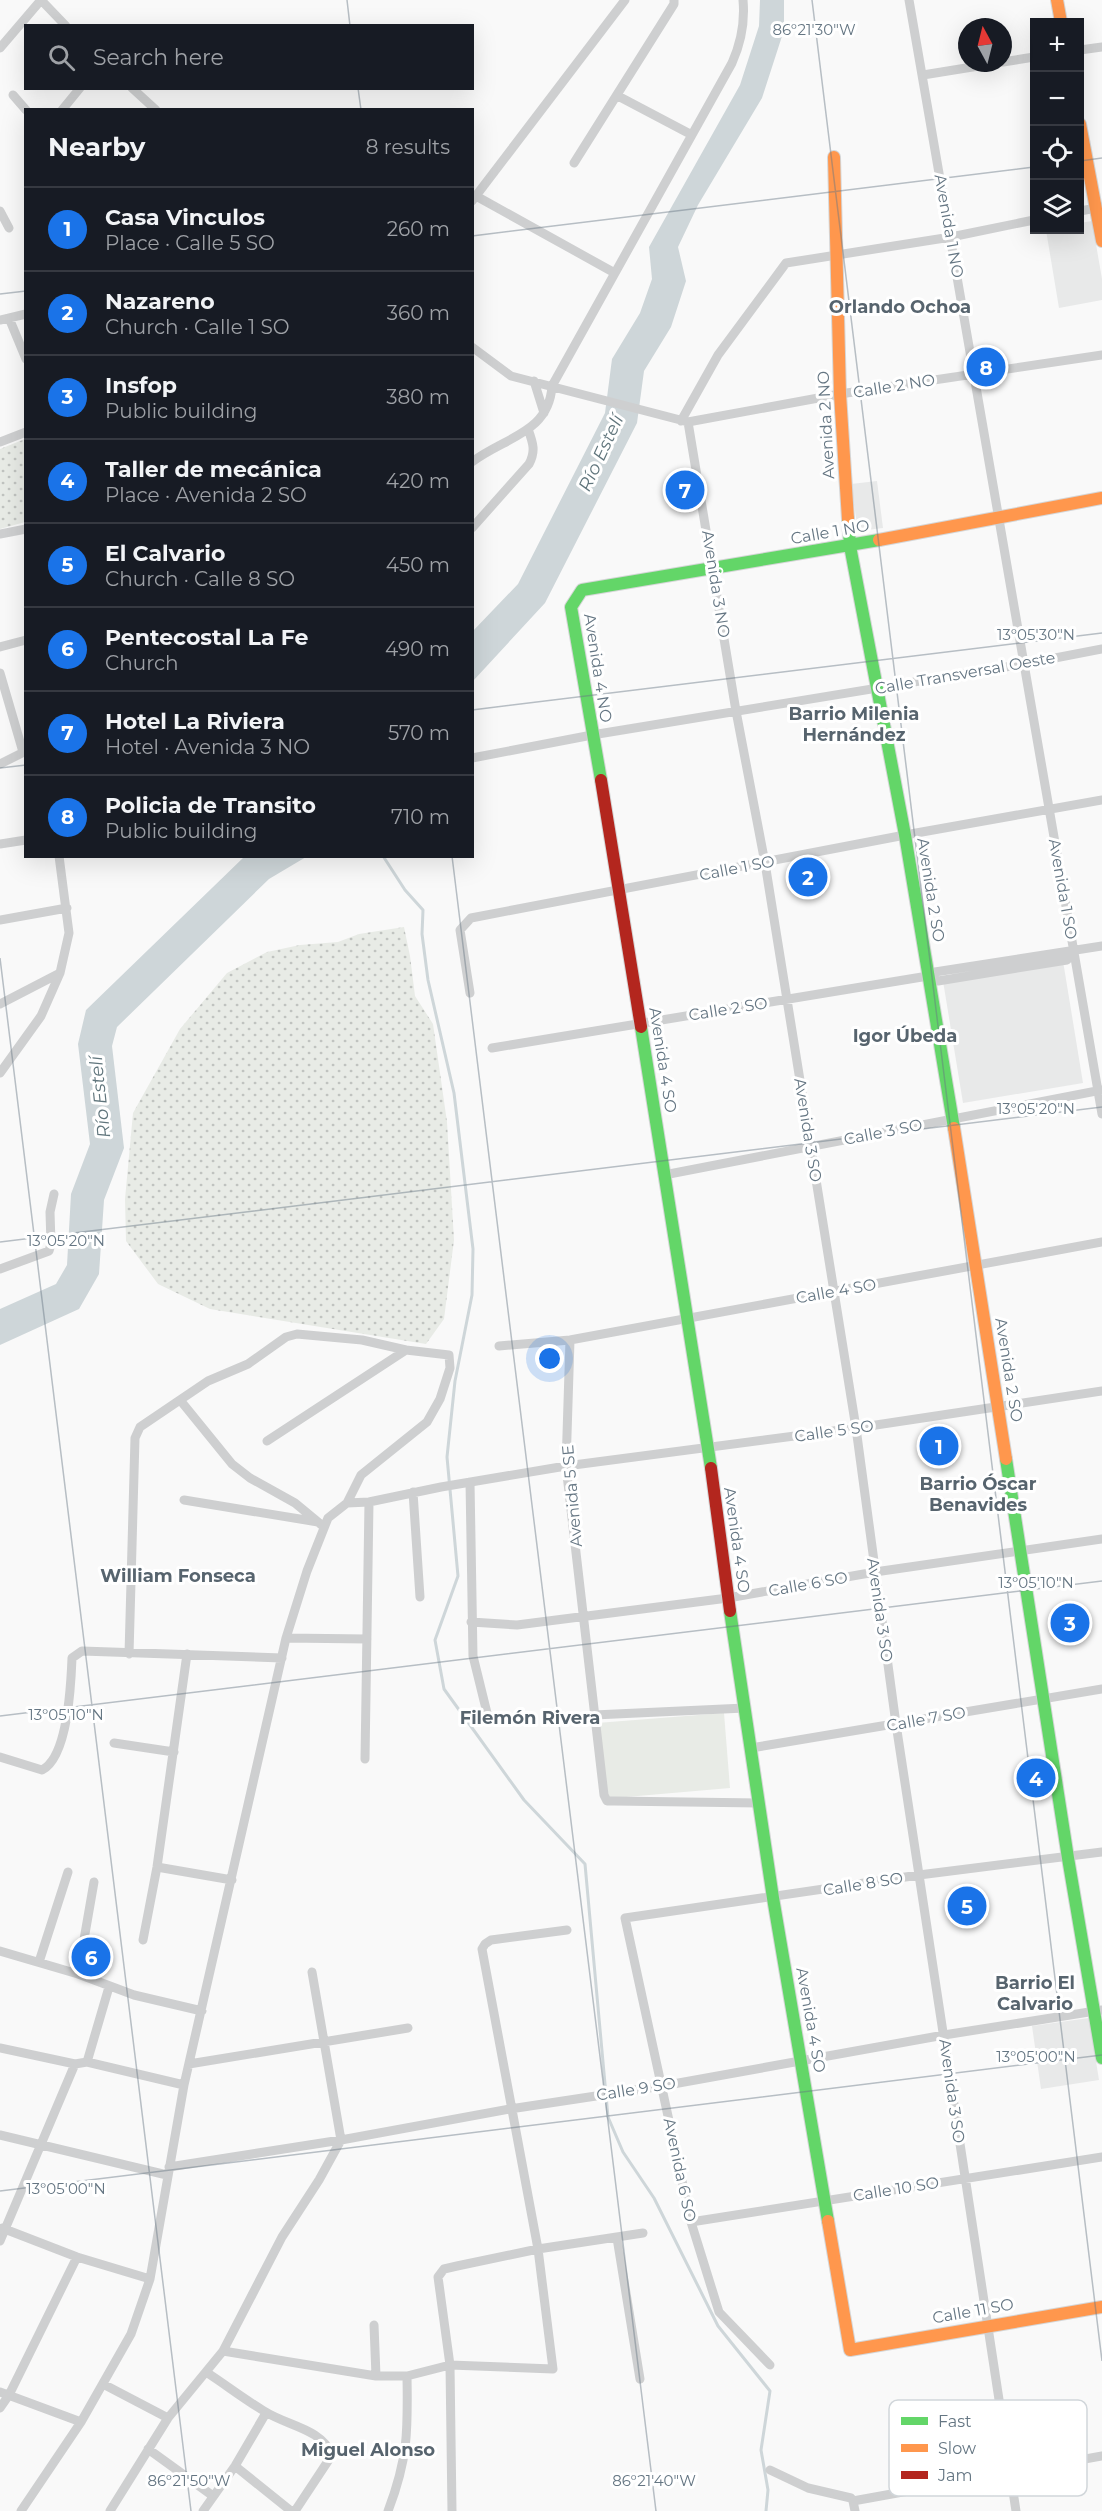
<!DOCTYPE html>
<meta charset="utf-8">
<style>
:root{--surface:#171b24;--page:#242831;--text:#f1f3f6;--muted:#9ea1a6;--line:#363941;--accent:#1a73e8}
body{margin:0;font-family:Montserrat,sans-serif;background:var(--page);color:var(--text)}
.controls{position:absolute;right:18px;top:18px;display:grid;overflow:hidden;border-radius:0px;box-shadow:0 6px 24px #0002}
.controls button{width:54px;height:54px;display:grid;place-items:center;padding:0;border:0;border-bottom:2px solid var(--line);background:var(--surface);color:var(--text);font:30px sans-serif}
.compass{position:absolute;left:958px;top:18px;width:54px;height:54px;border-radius:50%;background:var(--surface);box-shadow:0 6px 24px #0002;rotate:353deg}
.you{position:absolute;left:550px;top:1359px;width:21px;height:21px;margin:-15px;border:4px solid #fff;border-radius:50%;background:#1a73e8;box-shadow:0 0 0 9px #1a73e833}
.badge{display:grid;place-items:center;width:39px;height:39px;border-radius:50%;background:var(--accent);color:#fff;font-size:20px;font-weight:700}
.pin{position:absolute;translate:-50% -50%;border:3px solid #fff;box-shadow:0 2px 6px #0006}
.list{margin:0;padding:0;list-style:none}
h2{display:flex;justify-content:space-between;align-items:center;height:78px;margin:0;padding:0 24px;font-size:26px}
h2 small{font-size:20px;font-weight:400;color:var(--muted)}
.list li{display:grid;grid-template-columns:39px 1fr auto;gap:18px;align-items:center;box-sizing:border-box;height:84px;padding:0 24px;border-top:2px solid var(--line)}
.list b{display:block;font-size:22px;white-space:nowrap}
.list p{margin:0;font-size:20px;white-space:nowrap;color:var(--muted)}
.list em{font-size:20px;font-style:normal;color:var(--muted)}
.icon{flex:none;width:33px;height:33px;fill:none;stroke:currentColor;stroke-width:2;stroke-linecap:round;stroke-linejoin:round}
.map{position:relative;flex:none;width:1102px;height:2511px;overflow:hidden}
.search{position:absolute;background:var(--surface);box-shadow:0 6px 24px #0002;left:24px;top:24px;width:450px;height:66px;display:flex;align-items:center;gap:15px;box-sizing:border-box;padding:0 21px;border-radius:0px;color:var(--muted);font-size:22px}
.panel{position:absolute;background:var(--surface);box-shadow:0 6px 24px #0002;left:24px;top:108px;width:450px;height:750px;border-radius:0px}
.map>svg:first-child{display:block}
</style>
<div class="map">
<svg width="1102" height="2511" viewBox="0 0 1102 2511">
<defs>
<pattern id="green-dots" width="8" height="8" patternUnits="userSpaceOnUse" patternTransform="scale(1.5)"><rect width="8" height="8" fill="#e8ebe6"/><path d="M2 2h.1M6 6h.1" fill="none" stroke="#c0c3c0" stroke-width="1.8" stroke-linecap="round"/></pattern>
</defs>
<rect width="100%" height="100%" fill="#f9f9f9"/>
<path fill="#e8e9e9" d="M 1092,221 L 1102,279 L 1102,300 L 1059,308 L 1046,230 L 1080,230 L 1080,223 Z
M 877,481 L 883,528 L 858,531 L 851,484 Z
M 1063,961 L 1083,1083 L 963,1103 L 943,981 Z
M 1089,2018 L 1099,2080 L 1041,2089 L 1032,2026 Z"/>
<path fill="url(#green-dots)" d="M 25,439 L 25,522 L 0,529 L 0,449 Z
M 404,927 L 410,956 L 415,996 L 433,1024 L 447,1122 L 454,1240 L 444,1319 L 426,1344 L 210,1309 L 158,1284 L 126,1241 L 125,1199 L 133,1113 L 180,1029 L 227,973 L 267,952 L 300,945 L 338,942 L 359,934 Z"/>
<path fill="#e8ebe6" d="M 724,1713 L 730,1788 L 603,1799 L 597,1723 Z"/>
<path fill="#ced6d9" d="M 760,0 L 784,0 L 784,30 L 762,98 L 698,205 L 678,247 L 686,281 L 671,327 L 644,371 L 637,423 L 545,603 L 473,681 L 472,632 L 518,584 L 605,413 L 612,359 L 640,313 L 652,279 L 649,247 L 740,85 L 759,26 Z
M 244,857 L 306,857 L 269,879 L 117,1027 L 112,1046 L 124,1148 L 104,1200 L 99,1274 L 79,1309 L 0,1345 L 0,1309 L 56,1284 L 67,1265 L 71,1194 L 90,1144 L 78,1044 L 86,1010 Z"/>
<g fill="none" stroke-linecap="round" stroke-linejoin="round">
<path stroke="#ced6d9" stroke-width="3" d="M 383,856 L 405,890 L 423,910 L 422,934 L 428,980 L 454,1093 L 473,1249 L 472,1295 L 455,1381 L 447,1457 L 458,1576 L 435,1640 L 444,1689 L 524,1800 L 585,1864 L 608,2117 L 623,2152 L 654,2198 L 718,2326 L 770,2391 L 761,2450 L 768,2490 L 766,2511"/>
<g stroke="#d5d6d7" stroke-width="14">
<path id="fast" d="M 848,519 L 850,546 L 905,835 L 954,1128
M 601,780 L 571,607 L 582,590 L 879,540
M 641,1027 L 711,1468
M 1006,1459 L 1068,1858 L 1102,2058
M 730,1611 L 773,1898 L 828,2221"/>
</g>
<g stroke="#d5d6d7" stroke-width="14">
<path id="slow" d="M 1057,0 L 1061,22
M 1080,124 L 1102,241
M 834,157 L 840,394 L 848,519
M 879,540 L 1102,498
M 954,1128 L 1006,1459
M 828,2221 L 850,2350 L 1102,2307"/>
</g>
<g stroke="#d5d6d7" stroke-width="14">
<path id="jam" d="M 601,780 L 641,1027
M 711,1468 L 730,1611"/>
</g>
<path stroke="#cecfd0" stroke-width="9" d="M 41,0 L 66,26
M 909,0 L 1102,1114
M 0,48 L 41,0
M 1080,50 L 1102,47
M 1003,62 L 1034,57
M 923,75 L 997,63
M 132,88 L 156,110
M 13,95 L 26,110
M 618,96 L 692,135
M 62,110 L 80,88
M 574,163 L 674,4 L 674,0
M 476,196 L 613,272
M 472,201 L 625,0
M 0,211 L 9,228
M 1080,211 L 1102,207
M 9,318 L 26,359
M 0,320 L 26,314
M 472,347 L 511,376 L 688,422 L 840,394 L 1102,355
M 534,381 L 544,413
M 681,421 L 718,355 L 786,263 L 951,237 L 1034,220
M 688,422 L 736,711 L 765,863 L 856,1428 L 896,1724 L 1016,2511
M 0,442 L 26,432
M 472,462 C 505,437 549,433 552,386 L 732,63 C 741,43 745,22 743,0
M 472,528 L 529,464 C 536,451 533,443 528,429
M 0,534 L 26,529
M 0,647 L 26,640
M 0,673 L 23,752
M 472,758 L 592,735 L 1024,664 L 1102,649
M 0,764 L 26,751
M 0,844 L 26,840
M 0,920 L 67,908
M 928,976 L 938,981 L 1067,960 L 1074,951
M 470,993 L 460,930 L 471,918 L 905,835 L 1102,800
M 0,1004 L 60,973
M 492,1048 L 928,976 L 935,972 L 1102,946
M 0,1073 L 41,1016 L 60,973 L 69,933 L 59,856
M 664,1175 L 1102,1090
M 0,1269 L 49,1251 L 51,1244 L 50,1212 L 54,1194
M 570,1340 L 566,1466 L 604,1795 L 607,1801 L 614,1801 L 759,1803
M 499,1346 L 570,1340 L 1102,1242
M 180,1400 L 232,1464 L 250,1478 L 295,1503 L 324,1527
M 470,1482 L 473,1656 L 488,1717
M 413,1492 L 420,1597
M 184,1500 L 318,1522
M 347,1503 L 369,1502 L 441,1487 L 566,1466 L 856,1428 L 1102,1391
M 471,1622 L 517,1625 L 728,1598 L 875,1572 L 1102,1539
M 286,1638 L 367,1639
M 129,1654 L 135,1438 L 140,1427 L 208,1381 L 248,1364 L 286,1337 L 297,1334 L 362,1340 L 406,1350
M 594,1715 L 745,1708
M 114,1743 L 174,1752
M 751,1748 L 1102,1689
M 0,1757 L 42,1770 C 68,1757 71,1684 72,1658 L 82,1651 L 282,1658
M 365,1759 L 369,1502
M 157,1867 L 232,1880
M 143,1940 L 157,1867 L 187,1654
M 0,1951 L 78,1974 L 134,1995 L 202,2011
M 39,1962 L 68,1872
M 78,1974 L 94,1882
M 0,2048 L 75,2064 L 87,2062 L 184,2085
M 87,2062 L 109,1987
M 189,2064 L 408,2028
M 0,2135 L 167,2175
M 169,2167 L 341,2140 L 510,2109 L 662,2086 L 944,2035 L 1102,2010
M 691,2222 L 1102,2157
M 2,2228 L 77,2257 L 150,2279
M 617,2238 L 640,2379
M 0,2241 L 75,2064
M 374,2325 L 376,2376
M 223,2351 L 376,2376 L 407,2376 L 450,2365 L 553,2369 L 538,2249 L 482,1949 L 485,1944 L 491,1940 L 567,1930
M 770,2365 L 719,2312 L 691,2222 L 625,1918 L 919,1875 L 1102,1852
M 206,2372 C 226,2385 244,2399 264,2411 C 287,2426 321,2428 332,2455 L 295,2511
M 103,2384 L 168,2418
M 0,2392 L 81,2422
M 0,2408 L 9,2395 L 77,2257
M 148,2449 L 213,2496
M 235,2466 L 291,2511
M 770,2470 L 808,2488 L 851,2498 L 853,2501 L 855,2511
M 853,2501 L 1102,2456
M 21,2511 L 81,2422 L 131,2334 L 150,2279 L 184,2085 L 286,1638 L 307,1571 L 328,1518 L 347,1503 L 361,1475 L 427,1422 L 440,1399 L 450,1368 L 449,1355 L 406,1350 L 267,1441
M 110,2511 L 168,2418 L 223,2351 L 282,2237 L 319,2180 L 341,2140 L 312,1972
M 203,2511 L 235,2466 L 266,2413
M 388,2511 C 408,2459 408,2431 407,2376
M 452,2511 L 450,2365 L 438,2277 L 444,2269 L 457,2266 L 538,2249 L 643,2233"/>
<use href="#fast" stroke="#63d668" stroke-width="12"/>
<use href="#slow" stroke="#ff974d" stroke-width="12"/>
<use href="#jam" stroke="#b3261e" stroke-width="12"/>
</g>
<path fill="none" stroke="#657683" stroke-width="1.5" stroke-opacity="0.45" d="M 347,0 L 350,26M 812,0 L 1102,2361M 358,88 L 361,110M 1080,161 L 1102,158M 472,236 L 1034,167M 0,294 L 26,291M 472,710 L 1102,633M 0,768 L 26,765M 452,856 L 656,2511M 0,958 L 191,2511M 0,1242 L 1102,1107M 0,1716 L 1102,1581M 0,2191 L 1102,2055"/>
<g text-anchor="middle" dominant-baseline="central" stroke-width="6" stroke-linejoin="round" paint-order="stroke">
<g font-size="16" fill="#657683" stroke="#fff">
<text transform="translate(949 226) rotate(80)">Avenida 1 NO</text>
<text transform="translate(894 386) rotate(-9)">Calle 2 NO</text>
<text transform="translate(826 425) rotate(-93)">Avenida 2 NO</text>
<text transform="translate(830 532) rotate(-10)">Calle 1 NO</text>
<text transform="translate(716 584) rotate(81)">Avenida 3 NO</text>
<text transform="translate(598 668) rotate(81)">Avenida 4 NO</text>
<text transform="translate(965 673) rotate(-10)">Calle Transversal Oeste</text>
<text transform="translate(737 868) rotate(-11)">Calle 1 SO</text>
<text transform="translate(1063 889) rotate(80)">Avenida 1 SO</text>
<text transform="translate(931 890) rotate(81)">Avenida 2 SO</text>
<text transform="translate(728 1009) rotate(-9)">Calle 2 SO</text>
<text transform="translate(663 1060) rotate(81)">Avenida 4 SO</text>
<text transform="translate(808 1130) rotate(81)">Avenida 3 SO</text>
<text transform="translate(883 1132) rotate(-11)">Calle 3 SO</text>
<text transform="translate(836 1291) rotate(-10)">Calle 4 SO</text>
<text transform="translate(1009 1370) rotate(81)">Avenida 2 SO</text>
<text transform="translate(834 1431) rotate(-8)">Calle 5 SO</text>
<text transform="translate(572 1496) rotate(-95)">Avenida 5 SE</text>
<text transform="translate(737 1540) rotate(82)">Avenida 4 SO</text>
<text transform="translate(808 1584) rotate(-10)">Calle 6 SO</text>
<text transform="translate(880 1610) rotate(82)">Avenida 3 SO</text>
<text transform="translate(926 1719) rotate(-10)">Calle 7 SO</text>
<text transform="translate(863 1884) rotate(-9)">Calle 8 SO</text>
<text transform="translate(811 2020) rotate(80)">Avenida 4 SO</text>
<text transform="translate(636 2089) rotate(-9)">Calle 9 SO</text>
<text transform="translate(952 2091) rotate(82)">Avenida 3 SO</text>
<text transform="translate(680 2170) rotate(78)">Avenida 6 SO</text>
<text transform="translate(896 2189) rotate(-9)">Calle 10 SO</text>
<text transform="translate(973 2311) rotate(-10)">Calle 11 SO</text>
</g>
<g font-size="18" font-weight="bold" fill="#57646e" stroke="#fff">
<text x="900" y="307">Orlando Ochoa</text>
<text x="854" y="714">Barrio Milenia<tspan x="854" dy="21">Hernández</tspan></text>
<text x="905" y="1036">Igor Úbeda</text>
<text x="978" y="1484">Barrio Óscar<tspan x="978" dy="21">Benavides</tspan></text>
<text x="178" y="1576">William Fonseca</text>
<text x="530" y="1718">Filemón Rivera</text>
<text x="1035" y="1983">Barrio El<tspan x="1035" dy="21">Calvario</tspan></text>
<text x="368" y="2450">Miguel Alonso</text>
</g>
<g font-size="18" font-style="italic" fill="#60757c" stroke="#fff">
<text transform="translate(601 453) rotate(-65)">Río Estelí</text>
<text transform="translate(100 1097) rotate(-96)">Río Estelí</text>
</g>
</g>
<rect x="889" y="2400" width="198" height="96" rx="9" fill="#fff" stroke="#d1d6da" stroke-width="1.5"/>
<rect x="901" y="2417" width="27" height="8" fill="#63d668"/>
<rect x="901" y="2444" width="27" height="8" fill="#ff974d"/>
<rect x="901" y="2471" width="27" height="8" fill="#b3261e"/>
<g font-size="16" fill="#657683">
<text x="938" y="2427">Fast</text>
<text x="938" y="2454">Slow</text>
<text x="938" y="2481">Jam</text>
</g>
<g font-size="15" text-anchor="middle" fill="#657683" stroke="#fff" stroke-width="6" stroke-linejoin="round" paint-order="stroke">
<text x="814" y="35">86°21'30"W</text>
<text x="1036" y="640">13°05'30"N</text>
<text x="1036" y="1114">13°05'20"N</text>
<text x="66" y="1246">13°05'20"N</text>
<text x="1036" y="1588">13°05'10"N</text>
<text x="66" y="1720">13°05'10"N</text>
<text x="1036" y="2062">13°05'00"N</text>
<text x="66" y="2194">13°05'00"N</text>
<text x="189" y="2486">86°21'50"W</text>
<text x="654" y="2486">86°21'40"W</text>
</g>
</svg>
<div class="controls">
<button>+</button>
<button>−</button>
<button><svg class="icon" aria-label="locate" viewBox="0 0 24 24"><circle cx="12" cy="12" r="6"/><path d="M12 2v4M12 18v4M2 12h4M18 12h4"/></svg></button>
<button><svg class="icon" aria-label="layers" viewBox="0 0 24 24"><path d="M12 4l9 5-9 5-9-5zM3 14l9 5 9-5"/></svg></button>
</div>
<svg class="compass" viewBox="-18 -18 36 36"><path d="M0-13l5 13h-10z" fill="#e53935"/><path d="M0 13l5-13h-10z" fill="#9ea1a6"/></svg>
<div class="you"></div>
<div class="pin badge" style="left:939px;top:1446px">1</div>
<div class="pin badge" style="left:808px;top:877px">2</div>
<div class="pin badge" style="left:1070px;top:1623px">3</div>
<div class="pin badge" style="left:1036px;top:1778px">4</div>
<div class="pin badge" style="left:967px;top:1906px">5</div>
<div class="pin badge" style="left:91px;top:1957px">6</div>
<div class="pin badge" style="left:685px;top:490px">7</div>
<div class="pin badge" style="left:986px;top:367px">8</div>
<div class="search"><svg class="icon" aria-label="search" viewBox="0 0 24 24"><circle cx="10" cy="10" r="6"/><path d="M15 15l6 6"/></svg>Search here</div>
<section class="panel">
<h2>Nearby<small>8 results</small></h2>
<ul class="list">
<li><span class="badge">1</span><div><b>Casa Vinculos</b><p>Place · Calle 5 SO</p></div><em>260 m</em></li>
<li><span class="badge">2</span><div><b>Nazareno</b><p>Church · Calle 1 SO</p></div><em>360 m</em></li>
<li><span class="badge">3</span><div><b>Insfop</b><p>Public building</p></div><em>380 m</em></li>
<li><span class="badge">4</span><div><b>Taller de mecánica</b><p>Place · Avenida 2 SO</p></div><em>420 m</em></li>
<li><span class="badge">5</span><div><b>El Calvario</b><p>Church · Calle 8 SO</p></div><em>450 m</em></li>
<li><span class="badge">6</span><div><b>Pentecostal La Fe</b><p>Church</p></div><em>490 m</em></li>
<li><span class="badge">7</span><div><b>Hotel La Riviera</b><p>Hotel · Avenida 3 NO</p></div><em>570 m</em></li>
<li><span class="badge">8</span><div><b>Policia de Transito</b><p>Public building</p></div><em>710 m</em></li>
</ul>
</section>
</div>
